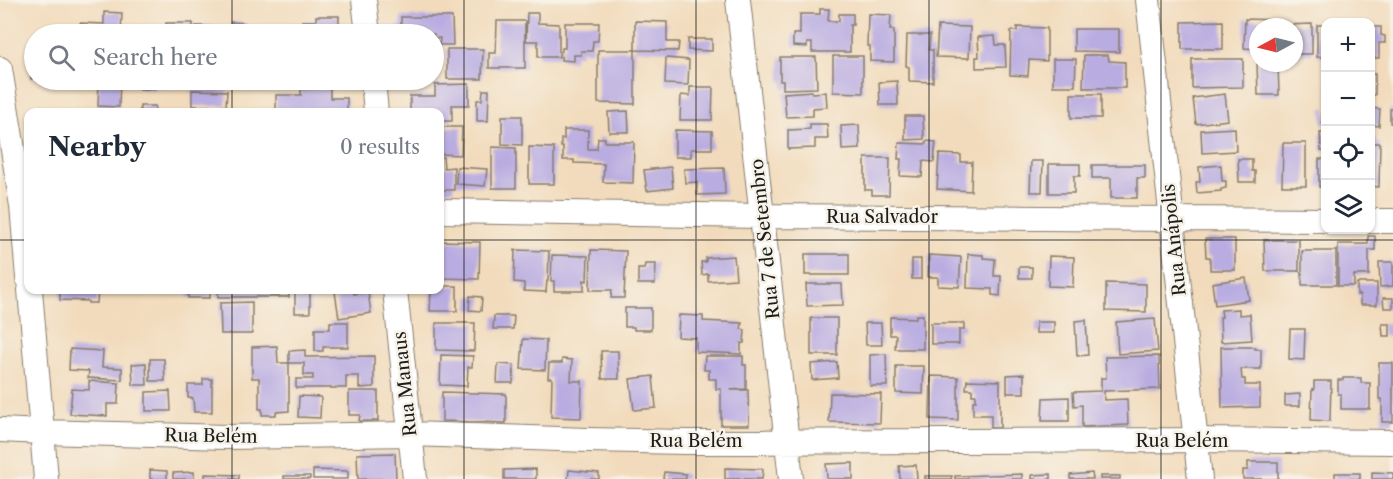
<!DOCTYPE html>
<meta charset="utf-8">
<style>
:root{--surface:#fff;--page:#f6f6f7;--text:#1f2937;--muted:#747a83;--line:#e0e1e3}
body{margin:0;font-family:"Libre Caslon Text",serif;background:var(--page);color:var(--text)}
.controls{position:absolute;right:18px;top:18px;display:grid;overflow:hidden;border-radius:12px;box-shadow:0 2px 4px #0004}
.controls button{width:54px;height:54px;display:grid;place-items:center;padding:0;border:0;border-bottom:2px solid var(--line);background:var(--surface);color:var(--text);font:30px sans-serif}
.compass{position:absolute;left:1249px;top:18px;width:54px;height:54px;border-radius:50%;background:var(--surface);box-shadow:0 2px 4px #0004;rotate:263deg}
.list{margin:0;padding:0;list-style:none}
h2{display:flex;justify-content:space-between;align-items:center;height:78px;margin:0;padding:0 24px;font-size:26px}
h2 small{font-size:20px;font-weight:400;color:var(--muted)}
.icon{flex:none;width:33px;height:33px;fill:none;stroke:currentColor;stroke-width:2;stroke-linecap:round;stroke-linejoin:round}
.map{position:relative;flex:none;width:1393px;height:479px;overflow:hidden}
.search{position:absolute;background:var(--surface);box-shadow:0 2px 4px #0004;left:24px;top:24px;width:420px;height:66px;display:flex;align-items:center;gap:15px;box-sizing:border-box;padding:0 21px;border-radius:33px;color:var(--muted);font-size:22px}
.panel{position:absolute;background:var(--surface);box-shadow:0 2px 4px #0004;left:24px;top:108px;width:420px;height:186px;border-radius:12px}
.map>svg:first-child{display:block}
</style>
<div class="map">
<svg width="1393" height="479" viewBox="0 0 1393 479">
<rect width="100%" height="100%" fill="#f7f3e8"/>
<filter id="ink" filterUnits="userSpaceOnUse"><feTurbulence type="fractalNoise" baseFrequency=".0167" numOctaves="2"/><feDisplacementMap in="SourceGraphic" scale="12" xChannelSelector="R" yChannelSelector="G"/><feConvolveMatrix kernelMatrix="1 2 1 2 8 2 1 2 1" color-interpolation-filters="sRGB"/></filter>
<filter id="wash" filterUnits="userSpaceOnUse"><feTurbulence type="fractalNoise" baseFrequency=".008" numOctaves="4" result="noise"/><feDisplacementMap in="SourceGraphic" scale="24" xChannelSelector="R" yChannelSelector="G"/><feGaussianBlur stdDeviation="1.35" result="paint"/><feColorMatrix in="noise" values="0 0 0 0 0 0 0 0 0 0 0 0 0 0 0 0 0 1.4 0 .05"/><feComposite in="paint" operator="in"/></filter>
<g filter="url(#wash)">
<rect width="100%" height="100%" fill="#f2dbbc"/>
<g id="blocks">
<path fill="#b9ace1" d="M 820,9 L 829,9 L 828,21 L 839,21 L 839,14 L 853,14 L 853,25 L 850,25 L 850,52 L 812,52 L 812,43 L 807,43 L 807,47 L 793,46 L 793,34 L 800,34 L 800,14 L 820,14 Z
M 104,12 L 122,13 L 121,34 L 80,34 L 80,23 L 104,24 Z
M 527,13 L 538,13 L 538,23 L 559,24 L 559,57 L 538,57 L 538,41 L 526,41 Z
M 868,14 L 891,15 L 890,30 L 894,30 L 894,62 L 870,61 L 870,46 L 867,46 Z
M 316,16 L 339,16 L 339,34 L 302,34 L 302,21 L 316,21 Z
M 401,17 L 452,17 L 453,45 L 439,45 L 440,38 L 434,38 L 434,34 L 397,34 L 397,26 L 401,27 Z
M 1245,19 L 1278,20 L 1278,27 L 1258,27 L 1258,49 L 1244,48 Z
M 497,21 L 525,21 L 525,68 L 489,68 L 489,53 L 496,53 Z
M 635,21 L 667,22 L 667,42 L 679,42 L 678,51 L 635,50 L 635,104 L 598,103 L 598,50 L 635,50 Z
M 1223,21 L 1223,49 L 1182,49 L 1182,22 Z
M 231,22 L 245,23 L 245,28 L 256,28 L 256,34 L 231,34 Z
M 166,23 L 193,23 L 193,34 L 166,34 Z
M 565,23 L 599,23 L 598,41 L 593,41 L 592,51 L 581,51 L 581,55 L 574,55 L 574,61 L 561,60 L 562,48 L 565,48 Z
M 1312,24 L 1312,54 L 1294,54 L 1294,27 L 1285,27 L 1285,25 Z
M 1317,25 L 1326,25 L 1326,57 L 1317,57 Z
M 196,26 L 225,27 L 225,34 L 196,34 Z
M 938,26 L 970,27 L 969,58 L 936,57 Z
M 1017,27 L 1047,28 L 1047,61 L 1029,60 L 1028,76 L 1010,75 L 1011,31 L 1017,31 Z
M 1370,27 L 1381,27 L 1381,35 L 1385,36 L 1385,43 L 1379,43 L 1379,58 L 1370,58 Z
M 1074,29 L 1119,29 L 1119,52 L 1074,51 Z
M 907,35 L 930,35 L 929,50 L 933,50 L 933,82 L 909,81 L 909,67 L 906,66 Z
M 995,36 L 996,45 L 1005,45 L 1006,67 L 976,68 L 976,57 L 979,57 L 978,37 Z
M 688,39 L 712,39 L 712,51 L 688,50 Z
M 30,49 L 34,49 L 34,78 L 31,79 Z
M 447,49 L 483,49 L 482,79 L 447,79 Z
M 1084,55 L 1108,55 L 1109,61 L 1125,62 L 1125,88 L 1083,88 Z
M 833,56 L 863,56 L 863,93 L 833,92 Z
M 780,57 L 816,57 L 817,88 L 783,89 L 783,81 L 780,81 Z
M 666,58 L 689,60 L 688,85 L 665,84 Z
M 1053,59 L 1076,59 L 1075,86 L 1053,86 Z
M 1192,59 L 1243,59 L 1243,87 L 1192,88 Z
M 1257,63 L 1278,63 L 1279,95 L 1258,95 Z
M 1370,74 L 1375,74 L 1375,95 L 1370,95 Z
M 99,80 L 120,80 L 119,107 L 98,106 Z
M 140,80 L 155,80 L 155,89 L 140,89 Z
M 302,80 L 343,80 L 344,85 L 303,87 Z
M 897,81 L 898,105 L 880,105 L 879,82 Z
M 469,84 L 469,105 L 452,105 L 452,121 L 440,121 L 440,112 L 410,112 L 410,96 L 435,96 L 435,85 Z
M 690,87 L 713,87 L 712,120 L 680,120 L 681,95 L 690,96 Z
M 330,88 L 330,98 L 347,98 L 347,112 L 276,112 L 276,95 L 301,95 L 301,89 Z
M 192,90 L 227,91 L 226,106 L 192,106 Z
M 483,90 L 489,90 L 488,121 L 477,121 L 477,100 L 482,100 Z
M 812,91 L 812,93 L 826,92 L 827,107 L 813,108 L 813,116 L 786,117 L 784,93 Z
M 1071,94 L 1101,94 L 1101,118 L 1071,118 Z
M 1225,94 L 1228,120 L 1196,124 L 1193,98 Z
M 140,106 L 155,106 L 154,112 L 140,112 Z
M 1322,108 L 1326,108 L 1326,123 L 1322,123 Z
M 1370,108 L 1380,109 L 1379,126 L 1370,125 Z
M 1390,109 L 1393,109 L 1393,123 L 1390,123 Z
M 628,111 L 629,132 L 609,132 L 608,112 Z
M 502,116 L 522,116 L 522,145 L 502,144 Z
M 905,116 L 923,116 L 924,139 L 905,140 Z
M 810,124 L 827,124 L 828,139 L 815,139 L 815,148 L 788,149 L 788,130 L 810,129 Z
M 859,125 L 860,149 L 842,150 L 841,126 Z
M 440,127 L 462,127 L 461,155 L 440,154 Z
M 1235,128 L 1236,151 L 1202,153 L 1201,130 Z
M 564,130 L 588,130 L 588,149 L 597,149 L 598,138 L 605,138 L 605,142 L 634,142 L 633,183 L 603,182 L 604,164 L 574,163 L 574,160 L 563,160 L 563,147 L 561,147 L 561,139 L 564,139 Z
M 675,130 L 712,131 L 712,149 L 691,149 L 691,157 L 675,157 Z
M 1320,133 L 1326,133 L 1326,151 L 1321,151 Z
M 1370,135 L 1374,135 L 1373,143 L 1380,143 L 1379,187 L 1370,186 Z
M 926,141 L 936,142 L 934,162 L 923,161 L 922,177 L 900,176 L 901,159 L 898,159 L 899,143 L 926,144 Z
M 1283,143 L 1306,143 L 1306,186 L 1282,186 Z
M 492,147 L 516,148 L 516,188 L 492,188 Z
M 529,147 L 554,148 L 554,184 L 529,184 Z
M 939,154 L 961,155 L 961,162 L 972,162 L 971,191 L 937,189 Z
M 440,157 L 443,157 L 444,168 L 454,167 L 454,190 L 440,190 Z
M 865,158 L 890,158 L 889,195 L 872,195 L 872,190 L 865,190 Z
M 1238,159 L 1252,159 L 1252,171 L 1255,171 L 1255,182 L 1239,182 Z
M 1319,159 L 1326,159 L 1326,187 L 1319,187 Z
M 1031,161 L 1043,161 L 1042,192 L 1030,192 Z
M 1049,164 L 1080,164 L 1080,176 L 1074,176 L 1074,193 L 1049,193 Z
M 1092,165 L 1145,165 L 1145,178 L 1137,178 L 1137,198 L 1111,198 L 1111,178 L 1092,178 Z
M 1221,165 L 1222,181 L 1226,181 L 1226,188 L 1221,189 L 1221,191 L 1197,193 L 1196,182 L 1200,182 L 1199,167 Z
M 457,167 L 487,169 L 485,186 L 456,184 Z
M 671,167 L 673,188 L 647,191 L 644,170 Z
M 724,168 L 725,194 L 697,195 L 697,182 L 685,183 L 684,169 Z
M 1368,236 L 1375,236 L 1375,250 L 1369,250 L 1369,275 L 1354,275 L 1354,286 L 1338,286 L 1338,244 L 1368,244 Z
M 1205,239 L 1235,239 L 1235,270 L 1210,270 L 1210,257 L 1206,257 Z
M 1264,240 L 1299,240 L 1299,271 L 1265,271 Z
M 440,241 L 480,242 L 479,279 L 440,278 Z
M 515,250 L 549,251 L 548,281 L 547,281 L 546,292 L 524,291 L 524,283 L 514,282 Z
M 591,250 L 626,251 L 624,298 L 611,298 L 612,290 L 590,290 Z
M 1302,251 L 1336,251 L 1336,285 L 1302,285 Z
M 805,254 L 849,254 L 849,275 L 805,275 Z
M 968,254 L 983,255 L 983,258 L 995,259 L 994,276 L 1001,276 L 1000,296 L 992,295 L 992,289 L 967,288 Z
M 552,255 L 588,256 L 587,281 L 584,280 L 584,291 L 554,291 L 554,281 L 551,281 Z
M 929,255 L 961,257 L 959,287 L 938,286 L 938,277 L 928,277 Z
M 734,256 L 736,279 L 708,281 L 708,274 L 702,275 L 701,262 L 706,262 L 706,258 Z
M 1049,256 L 1074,257 L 1073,287 L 1048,286 Z
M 912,259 L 921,259 L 921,279 L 912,279 Z
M 1379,262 L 1393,262 L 1393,286 L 1380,287 Z
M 645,264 L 656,264 L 655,284 L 638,284 L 638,269 L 644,269 Z
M 1019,267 L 1032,267 L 1032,278 L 1019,278 Z
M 1246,278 L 1249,300 L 1215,305 L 1212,283 Z
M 1106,283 L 1146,284 L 1146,312 L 1106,311 Z
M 1357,283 L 1377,283 L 1377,305 L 1360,305 L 1360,295 L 1357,295 Z
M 806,284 L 842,284 L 843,305 L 807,306 Z
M 440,286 L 457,286 L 457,311 L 430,311 L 431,290 L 440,290 Z
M 60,290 L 98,290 L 97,303 L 88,303 L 88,301 L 60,300 Z
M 188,290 L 210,290 L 210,298 L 188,298 Z
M 218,290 L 289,290 L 289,297 L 218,297 Z
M 353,290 L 354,294 L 368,292 L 371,313 L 339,318 L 335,292 Z
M 295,291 L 310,291 L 310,313 L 295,313 Z
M 470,296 L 482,297 L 481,311 L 469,310 Z
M 1383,298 L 1393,298 L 1393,308 L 1384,308 Z
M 252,302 L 252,334 L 221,334 L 220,303 Z
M 625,308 L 651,308 L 651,330 L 634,330 L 634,327 L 625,327 Z
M 1239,309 L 1239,315 L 1250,314 L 1252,340 L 1221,342 L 1220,317 L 1222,317 L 1221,310 Z
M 679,315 L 703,316 L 703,321 L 742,323 L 741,329 L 745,330 L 744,343 L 741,343 L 741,354 L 696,352 L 696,338 L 678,337 Z
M 916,315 L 923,315 L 923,349 L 895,349 L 896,335 L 890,335 L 890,317 L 916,318 Z
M 494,316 L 514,316 L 513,329 L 493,329 Z
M 811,318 L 837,318 L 837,355 L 811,355 Z
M 1155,319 L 1158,351 L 1118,354 L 1116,322 Z
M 1086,320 L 1088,355 L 1077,356 L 1075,321 Z
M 330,322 L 348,322 L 348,347 L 323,347 L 323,351 L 315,351 L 315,329 L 330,329 Z
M 1036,322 L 1054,322 L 1054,333 L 1036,333 Z
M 436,323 L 475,323 L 474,351 L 436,350 Z
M 865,323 L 881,323 L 882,345 L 866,345 Z
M 931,323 L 964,323 L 964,330 L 959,330 L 959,344 L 931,344 Z
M 1382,324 L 1390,324 L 1390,336 L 1383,336 Z
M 1290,329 L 1305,329 L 1304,360 L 1289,359 Z
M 523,339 L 546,340 L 545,370 L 521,369 Z
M 277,346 L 278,363 L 289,363 L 289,411 L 276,412 L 276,415 L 262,415 L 262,409 L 259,409 L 259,378 L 252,378 L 252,347 Z
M 1221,347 L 1255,347 L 1255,349 L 1261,349 L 1261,369 L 1241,369 L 1242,379 L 1245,379 L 1245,385 L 1260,385 L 1260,407 L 1222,408 Z
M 70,349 L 103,351 L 102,367 L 122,368 L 122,380 L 88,378 L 89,371 L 69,370 Z
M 305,350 L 305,357 L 374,356 L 374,387 L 359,388 L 359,376 L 346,376 L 346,388 L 296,388 L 296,379 L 313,379 L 313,375 L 304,375 L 304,363 L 289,363 L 289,351 Z
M 601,351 L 618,351 L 619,379 L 602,379 Z
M 886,354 L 887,386 L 870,386 L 870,355 Z
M 441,355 L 473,356 L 472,367 L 468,367 L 467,386 L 440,385 Z
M 705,356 L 743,356 L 743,365 L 746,365 L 746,389 L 730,390 L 748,390 L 749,425 L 721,425 L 721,389 L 716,389 L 716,379 L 709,379 L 709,370 L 704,370 Z
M 1159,356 L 1160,389 L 1104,391 L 1104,400 L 1127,399 L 1128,425 L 1082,427 L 1082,405 L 1074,406 L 1073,392 L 1101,391 L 1101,378 L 1106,378 L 1105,357 Z
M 150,359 L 164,359 L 165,381 L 150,381 Z
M 562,359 L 572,360 L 571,381 L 582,381 L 581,418 L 551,417 L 552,378 L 548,378 L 549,363 L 562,363 Z
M 837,362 L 838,378 L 812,380 L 811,364 Z
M 146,363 L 147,385 L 133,385 L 132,364 Z
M 1379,363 L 1393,363 L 1393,422 L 1382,422 L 1382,399 L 1379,399 Z
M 498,364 L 514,365 L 513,383 L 497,383 Z
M 896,366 L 924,366 L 923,394 L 896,393 Z
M 1024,374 L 1024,393 L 1007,393 L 1007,375 Z
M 653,376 L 656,408 L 634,410 L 630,379 Z
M 931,376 L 958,377 L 958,420 L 930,419 Z
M 1343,378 L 1361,378 L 1361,383 L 1370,383 L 1370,409 L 1341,409 L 1341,394 L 1338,394 L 1338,380 L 1343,380 Z
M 203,379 L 212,379 L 212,412 L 194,412 L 193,398 L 188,398 L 188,385 L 203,385 Z
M 967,380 L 1000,381 L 1000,428 L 991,428 L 991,415 L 973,415 L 973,401 L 976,401 L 976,395 L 972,395 L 972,389 L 966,389 Z
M 89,381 L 119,383 L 118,404 L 107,404 L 107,416 L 70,414 L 72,389 L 89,390 Z
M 1314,381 L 1331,381 L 1330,421 L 1311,420 L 1312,389 L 1314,390 Z
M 170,391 L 171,411 L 146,411 L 146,392 Z
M 349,391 L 378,391 L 378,421 L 359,421 L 360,415 L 349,415 Z
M 442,392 L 506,394 L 506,423 L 442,421 Z
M 830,393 L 881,394 L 880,423 L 829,422 Z
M 1300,394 L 1300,406 L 1285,406 L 1285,395 Z
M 299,396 L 321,397 L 320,418 L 298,417 Z
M 1069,397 L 1069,421 L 1042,421 L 1043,398 Z
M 395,453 L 396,479 L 358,479 L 357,454 Z
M 1248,462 L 1278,462 L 1278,479 L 1243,479 L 1243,470 L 1248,470 Z
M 853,463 L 853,479 L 827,479 L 826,464 Z
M 916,465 L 917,479 L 900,479 L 899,466 Z
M 725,468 L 763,469 L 762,479 L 725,479 Z
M 536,469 L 536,479 L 504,479 L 504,470 Z
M 150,470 L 167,471 L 167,479 L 150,479 Z
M 313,470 L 348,471 L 348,479 L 313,479 Z
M 569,470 L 599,473 L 599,479 L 568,479 Z
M 194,472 L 194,479 L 173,479 L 173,473 Z
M 664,472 L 686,474 L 686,479 L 663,479 Z
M 1372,472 L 1393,473 L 1393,479 L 1372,479 Z
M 1092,473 L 1093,479 L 1070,479 L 1070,475 Z
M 1335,473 L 1360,473 L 1360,479 L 1335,479 Z
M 205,474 L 239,475 L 239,479 L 205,479 Z
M 1022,474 L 1022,479 L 955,479 L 955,476 Z
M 1051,474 L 1051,479 L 1032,479 L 1032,475 Z
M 284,476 L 310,476 L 310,479 L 284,479 Z
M 925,476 L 952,476 L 951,479 L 925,479 Z
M 1100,476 L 1120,476 L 1120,479 L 1100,479 Z"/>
</g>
</g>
<g filter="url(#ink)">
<use href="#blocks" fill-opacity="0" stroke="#877c6c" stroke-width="1.5"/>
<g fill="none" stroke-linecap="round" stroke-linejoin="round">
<g stroke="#877c6c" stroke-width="26">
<path id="minor" d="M 364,0 L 368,34
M 738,0 L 791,479
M 1148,0 L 1200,479
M 0,69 L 22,206 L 28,278
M 373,80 L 376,112
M 440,211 L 763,216 L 1326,220
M 1370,221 L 1393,221
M 30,290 L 46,479
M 395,290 L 415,479
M 0,430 L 42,432 L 226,437 L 410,434 L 588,440 L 686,442 L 1195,440 L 1393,442"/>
</g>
<use href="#minor" stroke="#fff" stroke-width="24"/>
</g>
</g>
<path fill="none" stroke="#1c1c1c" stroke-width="1.5" stroke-opacity="0.55" d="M 232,0 L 232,34M 464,0 L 464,479M 696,0 L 696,479M 929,0 L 929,479M 1161,0 L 1161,479M 232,80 L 232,112M 0,240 L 28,240M 440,240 L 1393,240M 232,290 L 232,479"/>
<g text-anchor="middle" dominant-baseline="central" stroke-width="5" stroke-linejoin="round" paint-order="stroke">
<g font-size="18" fill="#1c1c1c" stroke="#f7f3e8">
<text x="882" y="217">Rua Salvador</text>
<text transform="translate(765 239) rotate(-96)">Rua 7 de Setembro</text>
<text transform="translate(1174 240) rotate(-96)">Rua Anápolis</text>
<text transform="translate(405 384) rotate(-96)">Rua Manaus</text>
<text transform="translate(211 436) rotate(1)">Rua Belém</text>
<text x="696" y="441">Rua Belém</text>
<text x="1182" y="441">Rua Belém</text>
</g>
</g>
</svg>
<div class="controls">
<button>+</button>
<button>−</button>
<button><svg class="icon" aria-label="locate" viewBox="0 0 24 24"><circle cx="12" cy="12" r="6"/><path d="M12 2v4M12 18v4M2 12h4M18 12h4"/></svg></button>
<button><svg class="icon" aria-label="layers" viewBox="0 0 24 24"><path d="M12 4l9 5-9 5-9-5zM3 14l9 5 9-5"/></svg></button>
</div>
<svg class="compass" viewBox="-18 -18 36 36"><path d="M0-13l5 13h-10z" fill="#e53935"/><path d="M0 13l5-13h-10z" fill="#747a83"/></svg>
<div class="search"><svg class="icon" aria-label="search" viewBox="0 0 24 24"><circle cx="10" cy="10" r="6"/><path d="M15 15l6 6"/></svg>Search here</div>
<section class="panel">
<h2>Nearby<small>0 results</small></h2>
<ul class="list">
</ul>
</section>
</div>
